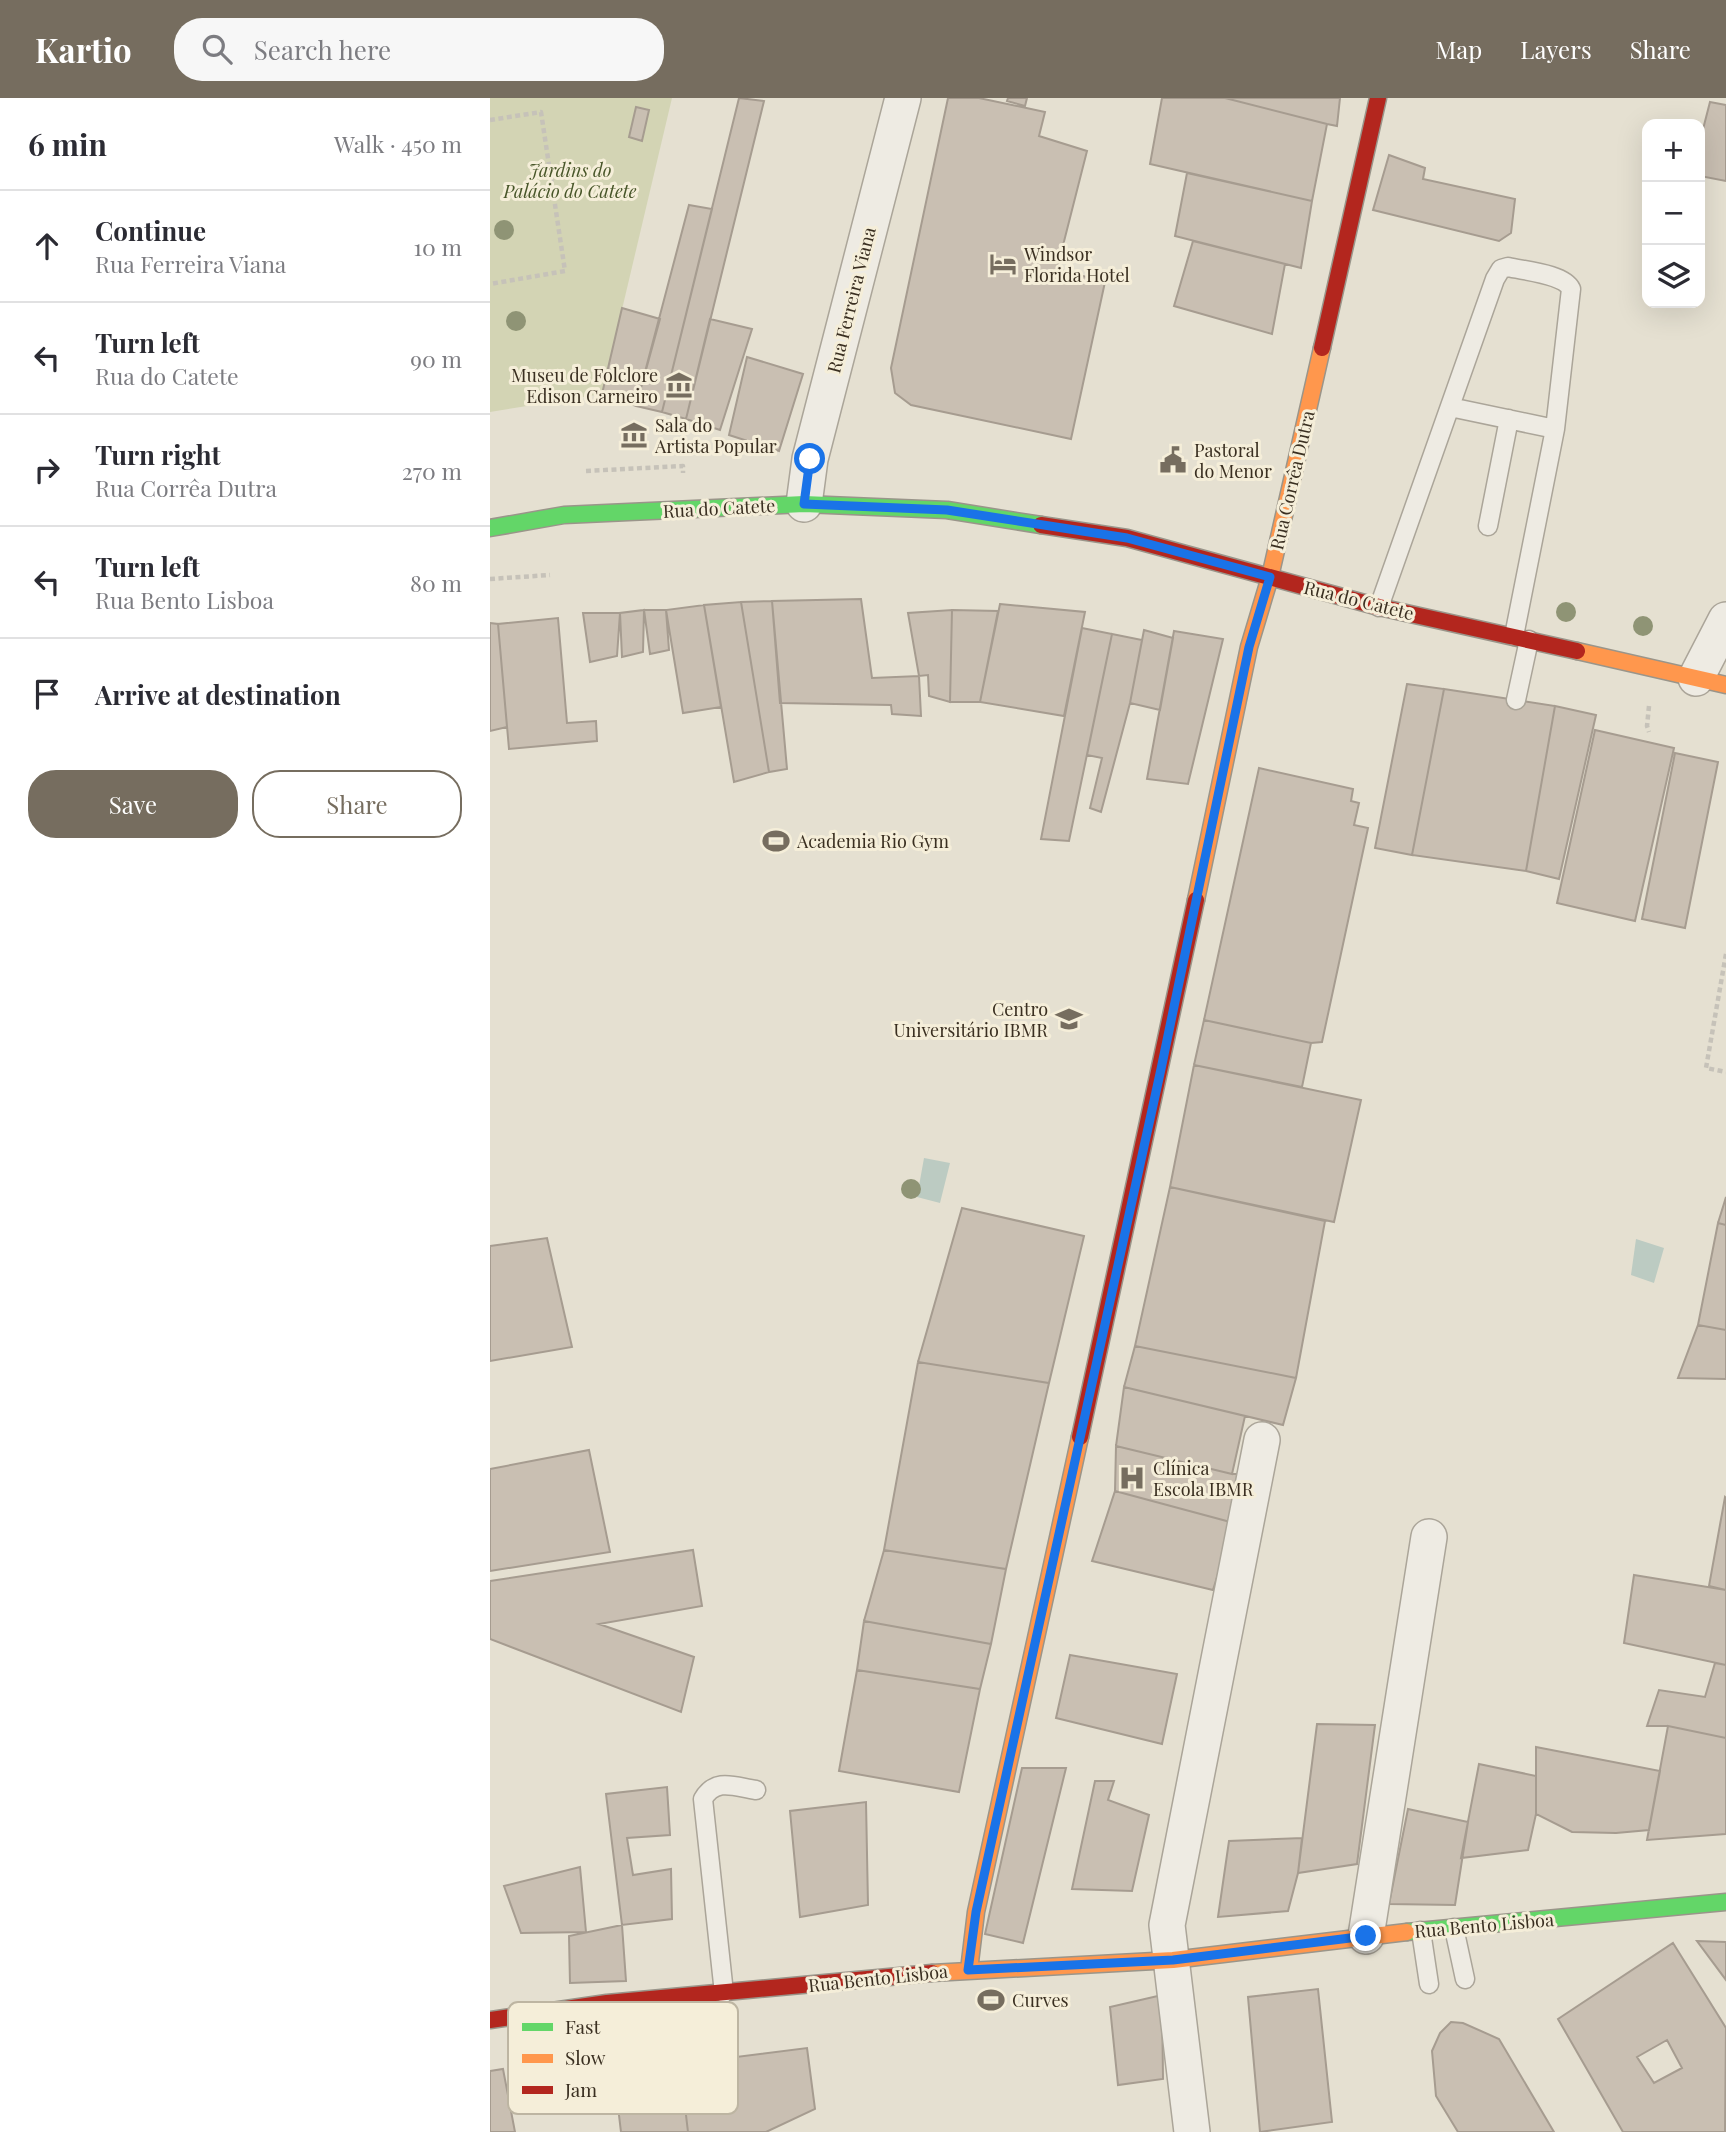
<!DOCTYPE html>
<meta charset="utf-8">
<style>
:root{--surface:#fff;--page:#f7f7f7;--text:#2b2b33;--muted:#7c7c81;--line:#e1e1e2;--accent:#766d5f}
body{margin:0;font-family:"Playfair Display",serif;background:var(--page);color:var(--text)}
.controls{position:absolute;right:21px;top:21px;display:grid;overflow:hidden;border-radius:14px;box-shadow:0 7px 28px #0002}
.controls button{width:63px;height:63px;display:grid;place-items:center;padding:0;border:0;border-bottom:2px solid var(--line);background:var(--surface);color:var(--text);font:35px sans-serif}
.stop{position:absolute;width:21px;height:21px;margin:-16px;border:5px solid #1a73e8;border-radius:50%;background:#fff}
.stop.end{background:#1a73e8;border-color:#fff;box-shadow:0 2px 7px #0008}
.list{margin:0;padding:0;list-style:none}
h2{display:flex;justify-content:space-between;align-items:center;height:91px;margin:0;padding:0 28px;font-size:30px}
h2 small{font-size:23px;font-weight:400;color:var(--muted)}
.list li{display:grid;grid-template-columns:46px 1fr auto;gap:21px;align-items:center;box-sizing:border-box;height:112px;padding:0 28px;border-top:2px solid var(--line)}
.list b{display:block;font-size:26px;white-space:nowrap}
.list p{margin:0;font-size:23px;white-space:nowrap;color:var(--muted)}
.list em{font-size:23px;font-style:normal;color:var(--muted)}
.actions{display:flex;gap:14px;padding:21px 28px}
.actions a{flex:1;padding:16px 0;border:2px solid var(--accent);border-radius:28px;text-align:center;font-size:24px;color:var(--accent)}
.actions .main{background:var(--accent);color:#fff}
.icon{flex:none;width:38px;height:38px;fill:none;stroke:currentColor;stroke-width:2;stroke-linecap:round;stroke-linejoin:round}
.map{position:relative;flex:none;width:1236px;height:2034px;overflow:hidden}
header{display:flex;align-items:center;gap:42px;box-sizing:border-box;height:98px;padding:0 35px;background:var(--accent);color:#fff}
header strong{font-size:33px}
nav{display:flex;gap:38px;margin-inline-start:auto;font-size:24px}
.search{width:490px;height:63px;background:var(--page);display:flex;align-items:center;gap:18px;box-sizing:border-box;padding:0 24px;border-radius:28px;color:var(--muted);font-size:26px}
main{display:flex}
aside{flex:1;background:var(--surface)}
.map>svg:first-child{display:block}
</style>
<header>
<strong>Kartio</strong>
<div class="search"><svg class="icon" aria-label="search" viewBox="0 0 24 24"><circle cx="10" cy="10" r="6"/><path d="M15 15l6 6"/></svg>Search here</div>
<nav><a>Map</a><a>Layers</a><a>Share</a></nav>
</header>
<main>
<aside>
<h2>6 min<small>Walk · 450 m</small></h2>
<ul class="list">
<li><svg class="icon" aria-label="ahead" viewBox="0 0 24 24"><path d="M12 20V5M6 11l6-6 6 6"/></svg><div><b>Continue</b><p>Rua Ferreira Viana</p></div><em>10 m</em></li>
<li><svg class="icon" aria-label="left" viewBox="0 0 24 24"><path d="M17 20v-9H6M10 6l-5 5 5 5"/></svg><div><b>Turn left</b><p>Rua do Catete</p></div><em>90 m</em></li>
<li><svg class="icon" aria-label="right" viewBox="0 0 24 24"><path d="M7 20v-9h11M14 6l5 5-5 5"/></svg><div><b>Turn right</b><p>Rua Corrêa Dutra</p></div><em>270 m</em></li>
<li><svg class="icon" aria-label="left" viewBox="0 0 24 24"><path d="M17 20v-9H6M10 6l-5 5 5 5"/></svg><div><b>Turn left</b><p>Rua Bento Lisboa</p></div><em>80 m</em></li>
<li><svg class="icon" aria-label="arrive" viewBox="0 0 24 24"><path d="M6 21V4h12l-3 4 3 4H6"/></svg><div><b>Arrive at destination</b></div></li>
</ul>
<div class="actions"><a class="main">Save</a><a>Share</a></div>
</aside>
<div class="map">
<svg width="1236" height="2034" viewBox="0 0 1236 2034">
<rect width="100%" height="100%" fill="#e5e0d1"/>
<path fill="#d3d4b4" d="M 0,0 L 182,0 L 112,296 L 0,314 Z"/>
<path fill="#bccbc2" d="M 434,1060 L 460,1065 L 450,1105 L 427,1099 Z
M 1146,1141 L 1174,1150 L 1164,1185 L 1141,1177 Z"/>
<path fill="#c9bfb2" stroke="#a69c90" stroke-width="2" fill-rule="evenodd" d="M 249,0 L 274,3 L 196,321 L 172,314 Z
M 458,0 L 489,0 L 555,14 L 549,38 L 597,53 L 567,171 L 615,184 L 581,341 L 421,307 L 405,295 L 401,270 Z
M 518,0 L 537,0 L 535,8 L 517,3 Z
M 672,0 L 735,0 L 837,26 L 822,103 L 660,66 Z
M 735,0 L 850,0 L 847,28 L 837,26 Z
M 1220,4 L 1236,7 L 1236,83 L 1210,78 L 1210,43 Z
M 146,9 L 159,12 L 152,43 L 139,39 Z
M 899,57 L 935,70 L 933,81 L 1025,101 L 1021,135 L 1009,143 L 883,112 Z
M 697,75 L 822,103 L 811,170 L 685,138 Z
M 199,107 L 222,111 L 172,314 L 146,308 Z
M 703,143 L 795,166 L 782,236 L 684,208 Z
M 132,210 L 170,221 L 146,308 L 112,296 Z
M 220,221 L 262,231 L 230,332 L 196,321 Z
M 257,259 L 313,276 L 289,353 L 239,337 Z
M 371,501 L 382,580 L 429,578 L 431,618 L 402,616 L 401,607 L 290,605 L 282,503 Z
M 282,503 L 297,671 L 279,674 L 251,504 Z
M 251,504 L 279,674 L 244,684 L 214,507 Z
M 510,506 L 595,514 L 574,618 L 490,604 Z
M 214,507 L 231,609 L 193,615 L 176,512 Z
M 154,512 L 176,512 L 179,552 L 160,556 Z
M 154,512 L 153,554 L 132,559 L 130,515 Z
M 462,512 L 508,513 L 490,604 L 460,604 Z
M 462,512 L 460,604 L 439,598 L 438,577 L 429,578 L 418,515 Z
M 93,515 L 130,515 L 127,558 L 100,564 Z
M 68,520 L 77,625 L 106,623 L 107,643 L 19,651 L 8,526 Z
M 0,525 L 8,526 L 17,629 L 0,633 Z
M 592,530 L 622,536 L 579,743 L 551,741 Z
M 654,532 L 683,540 L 670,612 L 640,605 Z
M 684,533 L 733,541 L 698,686 L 657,681 Z
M 622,536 L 652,542 L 640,605 L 611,714 L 600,710 L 612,660 L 597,657 Z
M 917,586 L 954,591 L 922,757 L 885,750 Z
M 954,591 L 1065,608 L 1036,773 L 922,757 Z
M 1065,608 L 1106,617 L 1069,781 L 1036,773 Z
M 1105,632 L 1184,650 L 1145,823 L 1067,805 Z
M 1185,655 L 1228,664 L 1195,830 L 1152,821 Z
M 769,670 L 863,691 L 861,703 L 869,705 L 864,727 L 878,730 L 832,944 L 821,945 L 714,922 Z
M 714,922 L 821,945 L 812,989 L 704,967 Z
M 704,967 L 871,1002 L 844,1124 L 680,1089 Z
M 680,1089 L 835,1123 L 806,1280 L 645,1248 Z
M 1236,1099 L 1236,1127 L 1228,1125 Z
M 472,1110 L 594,1138 L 559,1285 L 428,1264 Z
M 1228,1125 L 1236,1127 L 1236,1232 L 1208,1227 Z
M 57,1140 L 82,1249 L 0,1263 L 0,1148 Z
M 1208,1227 L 1236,1232 L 1236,1281 L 1188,1280 Z
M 645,1248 L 806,1280 L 793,1327 L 634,1289 Z
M 428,1264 L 559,1285 L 516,1471 L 394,1452 Z
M 634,1289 L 755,1318 L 742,1376 L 626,1348 Z
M 626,1348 L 742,1376 L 756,1376 L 744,1425 L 625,1393 Z
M 99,1352 L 120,1454 L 0,1473 L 0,1371 Z
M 625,1393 L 744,1425 L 723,1492 L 602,1463 Z
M 1235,1399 L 1236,1400 L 1236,1492 L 1219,1488 Z
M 203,1452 L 212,1508 L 109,1526 L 204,1559 L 191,1614 L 0,1541 L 0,1483 Z
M 394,1452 L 516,1471 L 501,1546 L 374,1523 Z
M 1144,1477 L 1236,1492 L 1236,1567 L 1134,1545 Z
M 374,1523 L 501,1546 L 490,1591 L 367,1572 Z
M 580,1557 L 687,1576 L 672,1646 L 566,1620 Z
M 1225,1565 L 1236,1567 L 1236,1640 L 1178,1628 L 1157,1628 L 1169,1592 L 1215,1599 Z
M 367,1572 L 490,1591 L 469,1694 L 349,1673 Z
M 827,1626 L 885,1627 L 867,1766 L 808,1775 Z
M 1178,1628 L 1236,1640 L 1236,1736 L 1157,1742 Z
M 1046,1649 L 1170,1673 L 1159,1732 L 1126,1735 L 1082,1734 L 1046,1716 Z
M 989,1666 L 1046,1678 L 1046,1716 L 1038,1752 L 971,1760 Z
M 532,1670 L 576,1670 L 533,1845 L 495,1836 Z
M 605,1683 L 624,1683 L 618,1702 L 659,1717 L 642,1793 L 582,1791 Z
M 177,1689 L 180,1737 L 137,1740 L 143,1777 L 181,1771 L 182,1821 L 132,1827 L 116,1696 Z
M 376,1704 L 378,1807 L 310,1819 L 300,1713 Z
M 918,1711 L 978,1724 L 965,1807 L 899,1806 Z
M 812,1740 L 808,1775 L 798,1813 L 728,1819 L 739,1743 Z
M 90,1769 L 96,1834 L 31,1835 L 14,1788 Z
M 132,1827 L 136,1883 L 80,1885 L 79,1838 Z
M 1207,1843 L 1236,1844 L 1236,1882 Z
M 1183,1845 L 1236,1930 L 1235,2034 L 1133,2034 L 1068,1921 ZM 1177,1942 L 1192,1970 L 1164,1985 L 1147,1959 Z
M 828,1891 L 842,2024 L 770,2034 L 758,1899 Z
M 672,1897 L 673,1981 L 628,1987 L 620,1909 Z
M 961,1924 L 973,1925 L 1009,1941 L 1064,2034 L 968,2034 L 946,1998 L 942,1953 L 950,1935 Z
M 317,1950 L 325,2011 L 276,2034 L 198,2034 L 190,1966 Z
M 190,1966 L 198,2034 L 131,2034 L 124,1975 Z
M 13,1971 L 25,2034 L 0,2034 L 0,1973 Z"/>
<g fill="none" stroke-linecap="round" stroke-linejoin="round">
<g stroke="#aba599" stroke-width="21">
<path id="lane" d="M 960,309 L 1065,331
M 998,428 L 1019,321
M 889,509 L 1005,181 L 1011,171 L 1018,169 C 1035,173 1074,176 1081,191 L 1065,331 L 1024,538
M 1026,602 L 1039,542
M 964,1830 L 975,1881
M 931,1833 L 939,1886
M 234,1895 L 213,1701 C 226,1679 245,1689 266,1692"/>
</g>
<g stroke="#aba599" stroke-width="38">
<path id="street" d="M 314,406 L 320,361 L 413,0
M 1206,580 L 1236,522
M 876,1838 L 939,1439
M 702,2034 L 677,1827 L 772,1342"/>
</g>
<g stroke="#9a958a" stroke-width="19">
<path id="fast" d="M 0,430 L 74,417 L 314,406 L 457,412 L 551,427
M 917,1834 L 1236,1804"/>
</g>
<g stroke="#9a958a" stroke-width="19">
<path id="slow" d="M 1087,553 L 1236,587
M 706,802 L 759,549 L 780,479 L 832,250
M 479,1872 L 486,1814 L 590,1339
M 442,1875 L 683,1862 L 917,1834"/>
</g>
<g stroke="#9a958a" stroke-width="19">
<path id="jam" d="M 832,250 L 888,0
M 551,427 L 637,440 L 889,509 L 1087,553
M 590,1339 L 706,802
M 0,1922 L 117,1905 L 442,1875"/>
</g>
<path stroke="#c6c2b9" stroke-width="4.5" stroke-dasharray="5 3.5" stroke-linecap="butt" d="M 0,22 L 51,14 L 75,173 L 0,186
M 96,373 L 193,368 L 193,375
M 0,481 L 60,477
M 1159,608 L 1157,628 L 1159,634
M 1236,856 L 1216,970 L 1236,974"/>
<use href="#lane" stroke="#eeebe3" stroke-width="18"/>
<use href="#street" stroke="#eeebe3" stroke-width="35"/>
<use href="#fast" stroke="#63d668" stroke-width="16"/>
<use href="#slow" stroke="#ff974d" stroke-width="16"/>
<use href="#jam" stroke="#b3261e" stroke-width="16"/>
</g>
<g fill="#8f9475">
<circle cx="14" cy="132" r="10"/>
<circle cx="26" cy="223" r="10"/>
<circle cx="1076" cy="514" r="10"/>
<circle cx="1153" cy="528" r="10"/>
<circle cx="421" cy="1091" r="10"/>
</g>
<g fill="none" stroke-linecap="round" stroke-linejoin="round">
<path stroke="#1a73e8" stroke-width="9" d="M 320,361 L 314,406 L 457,412 L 637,440 L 780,479 L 759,549 L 671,971 L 486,1814 L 478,1872 L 683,1862 L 876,1838"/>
</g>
<defs>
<g id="hotel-bare" transform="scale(2.1)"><path d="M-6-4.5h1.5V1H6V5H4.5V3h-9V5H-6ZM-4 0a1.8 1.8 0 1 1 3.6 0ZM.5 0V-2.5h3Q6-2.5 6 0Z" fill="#766d5f" stroke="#f5eed9" stroke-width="2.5" paint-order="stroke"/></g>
<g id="museum-bare" transform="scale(2.1)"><path d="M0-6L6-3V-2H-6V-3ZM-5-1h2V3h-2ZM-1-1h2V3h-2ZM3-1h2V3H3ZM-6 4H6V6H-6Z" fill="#766d5f" stroke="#f5eed9" stroke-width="2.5" paint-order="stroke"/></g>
<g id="civic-bare" transform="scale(2.1)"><path d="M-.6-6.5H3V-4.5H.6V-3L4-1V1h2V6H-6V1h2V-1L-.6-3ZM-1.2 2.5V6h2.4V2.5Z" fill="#766d5f" stroke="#f5eed9" stroke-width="2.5" paint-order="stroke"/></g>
<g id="stadium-bare" transform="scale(2.1)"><path d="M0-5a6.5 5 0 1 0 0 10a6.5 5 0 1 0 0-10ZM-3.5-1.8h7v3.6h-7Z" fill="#766d5f" stroke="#f5eed9" stroke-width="2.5" paint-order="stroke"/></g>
<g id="university-bare" transform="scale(2.1)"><path d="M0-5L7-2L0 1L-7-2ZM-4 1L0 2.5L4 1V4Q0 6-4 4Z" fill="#766d5f" stroke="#f5eed9" stroke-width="2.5" paint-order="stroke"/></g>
<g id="hospital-bare" transform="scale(2.1)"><path d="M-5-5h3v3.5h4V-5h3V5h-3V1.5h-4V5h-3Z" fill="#766d5f" stroke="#f5eed9" stroke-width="2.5" paint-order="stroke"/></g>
</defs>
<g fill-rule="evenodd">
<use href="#hotel-bare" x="513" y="166"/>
<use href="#museum-bare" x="189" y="287"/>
<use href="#museum-bare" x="144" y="337"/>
<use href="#civic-bare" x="683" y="362"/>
<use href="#stadium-bare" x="286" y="743"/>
<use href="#university-bare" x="579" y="921"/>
<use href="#hospital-bare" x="642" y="1380"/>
<use href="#stadium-bare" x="501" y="1902"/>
</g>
<g text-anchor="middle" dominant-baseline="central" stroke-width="6" stroke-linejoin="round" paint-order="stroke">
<g font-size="18" font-style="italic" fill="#485629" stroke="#f5eed9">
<text x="80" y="72">Jardins do<tspan x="80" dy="21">Palácio do Catete</tspan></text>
</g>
<g font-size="18" fill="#3a2f21" stroke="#f5eed9" text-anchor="start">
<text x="534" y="156">Windsor<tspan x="534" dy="21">Florida Hotel</tspan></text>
<text x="168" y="277" text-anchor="end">Museu de Folclore<tspan x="168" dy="21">Edison Carneiro</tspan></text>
<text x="165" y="327">Sala do<tspan x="165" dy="21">Artista Popular</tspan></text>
<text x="704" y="352">Pastoral<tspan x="704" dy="21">do Menor</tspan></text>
<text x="307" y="743">Academia Rio Gym</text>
<text x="558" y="911" text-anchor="end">Centro<tspan x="558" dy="21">Universitário IBMR</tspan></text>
<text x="663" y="1370">Clínica<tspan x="663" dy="21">Escola IBMR</tspan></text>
<text x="522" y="1902">Curves</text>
</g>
<g font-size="18" fill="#3a2f21" stroke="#f5eed9">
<text transform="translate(361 202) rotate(-76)">Rua Ferreira Viana</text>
<text transform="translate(802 382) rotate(-77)">Rua Corrêa Dutra</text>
<text transform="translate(229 410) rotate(-3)">Rua do Catete</text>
<text transform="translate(869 502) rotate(14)">Rua do Catete</text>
<text transform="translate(994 1827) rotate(-5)">Rua Bento Lisboa</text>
<text transform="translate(388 1880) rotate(-6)">Rua Bento Lisboa</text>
</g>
</g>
<rect x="18" y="1904" width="230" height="112" rx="10" fill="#f5eed9" stroke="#bdb5a2" stroke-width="2"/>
<rect x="32" y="1925" width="31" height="8" fill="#63d668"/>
<rect x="32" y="1956" width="31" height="9" fill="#ff974d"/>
<rect x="32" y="1988" width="31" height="8" fill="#b3261e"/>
<g font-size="19" fill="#3a2f21">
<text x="75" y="1936">Fast</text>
<text x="75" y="1967">Slow</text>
<text x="75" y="1999">Jam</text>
</g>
</svg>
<div class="controls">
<button>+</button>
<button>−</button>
<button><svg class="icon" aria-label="layers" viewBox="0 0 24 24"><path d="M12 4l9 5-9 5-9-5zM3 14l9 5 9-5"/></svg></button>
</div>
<div class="stop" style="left:320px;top:361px"></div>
<div class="stop end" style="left:876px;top:1838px"></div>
</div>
</main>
